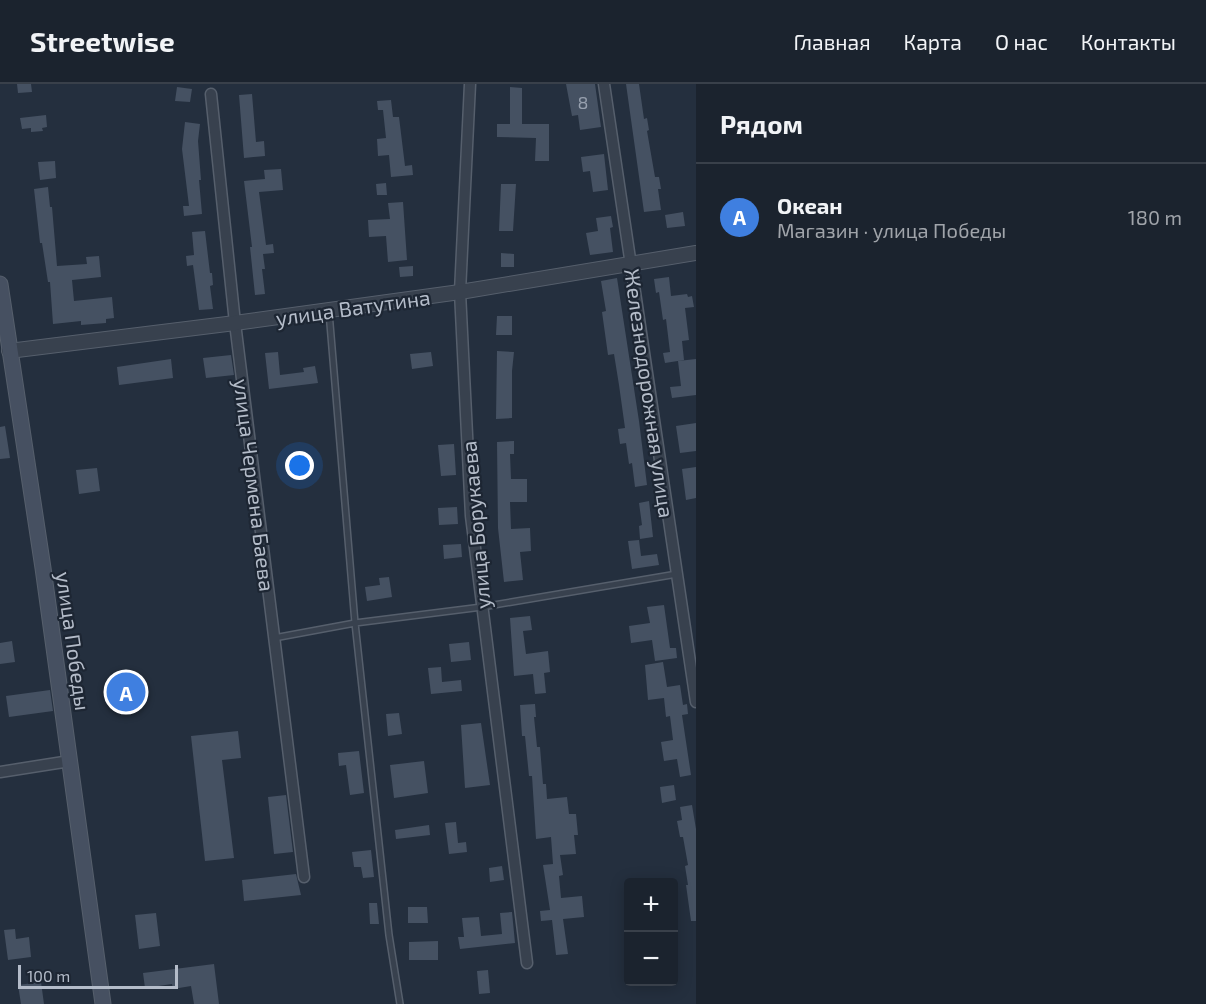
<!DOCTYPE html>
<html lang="ru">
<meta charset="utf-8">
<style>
:root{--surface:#1b232e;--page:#282f3a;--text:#f1f3f6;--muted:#a0a4aa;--line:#39404a;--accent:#8ab4f8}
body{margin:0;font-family:"Exo 2",sans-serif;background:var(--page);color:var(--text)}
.controls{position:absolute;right:18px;bottom:18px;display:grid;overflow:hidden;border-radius:6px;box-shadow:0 3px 15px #0003}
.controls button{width:54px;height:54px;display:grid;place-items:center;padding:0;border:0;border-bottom:2px solid var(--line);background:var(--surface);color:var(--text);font:30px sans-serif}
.scale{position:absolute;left:18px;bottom:15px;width:160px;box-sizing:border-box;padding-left:6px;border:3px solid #b4bcc9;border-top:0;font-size:16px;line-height:21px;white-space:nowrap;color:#b4bcc9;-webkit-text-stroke:4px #1d2633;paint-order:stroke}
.you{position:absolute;left:300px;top:382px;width:21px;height:21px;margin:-15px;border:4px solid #fff;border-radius:50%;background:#1a73e8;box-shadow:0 0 0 9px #1a73e833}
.badge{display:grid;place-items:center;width:39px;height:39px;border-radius:50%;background:var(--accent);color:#fff;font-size:20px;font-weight:700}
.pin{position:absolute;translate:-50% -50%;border:3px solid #fff;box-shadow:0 2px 6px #0006}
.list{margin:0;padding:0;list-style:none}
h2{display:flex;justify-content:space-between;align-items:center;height:78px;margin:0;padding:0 24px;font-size:26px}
h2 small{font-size:20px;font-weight:400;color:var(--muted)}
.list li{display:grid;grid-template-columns:39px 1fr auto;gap:18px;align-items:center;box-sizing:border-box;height:108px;padding:0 24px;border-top:2px solid var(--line)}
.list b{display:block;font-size:22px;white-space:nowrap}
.list p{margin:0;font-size:20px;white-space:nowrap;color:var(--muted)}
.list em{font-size:20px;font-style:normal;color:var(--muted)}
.map{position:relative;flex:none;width:696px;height:920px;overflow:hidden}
header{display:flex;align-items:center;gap:36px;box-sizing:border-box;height:84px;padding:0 30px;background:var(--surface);border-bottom:2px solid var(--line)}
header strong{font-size:28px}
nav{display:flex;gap:33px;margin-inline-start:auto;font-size:21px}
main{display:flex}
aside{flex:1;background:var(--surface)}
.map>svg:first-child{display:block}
</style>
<header>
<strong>Streetwise</strong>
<nav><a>Главная</a><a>Карта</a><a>О нас</a><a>Контакты</a></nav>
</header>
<main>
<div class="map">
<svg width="696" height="920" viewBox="0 0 696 920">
<rect width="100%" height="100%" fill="#242f3e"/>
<path fill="#455162" d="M 17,0 L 31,0 L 32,8 L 18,9 Z
M 566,0 L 595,0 L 601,43 L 580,46 L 578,31 L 572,32 Z
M 626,0 L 639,0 L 644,35 L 647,34 L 649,46 L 647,47 L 655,93 L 659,93 L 661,105 L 658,105 L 661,126 L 644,128 Z
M 177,3 L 192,5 L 190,18 L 175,17 Z
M 510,3 L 522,4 L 522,40 L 549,40 L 549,77 L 535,77 L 536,54 L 497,53 L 497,40 L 510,40 Z
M 252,10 L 256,58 L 264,57 L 265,72 L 244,74 L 239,11 Z
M 391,16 L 393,33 L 399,33 L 405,82 L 412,81 L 413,91 L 391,93 L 389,71 L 378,72 L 377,55 L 386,54 L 383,26 L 378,26 L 377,17 Z
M 46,31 L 47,43 L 42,44 L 43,47 L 31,48 L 31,44 L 22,45 L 20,34 Z
M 185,38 L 200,40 L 198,57 L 201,96 L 199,96 L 202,130 L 184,132 L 183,122 L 189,122 L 182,65 Z
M 604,70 L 608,106 L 593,108 L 590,87 L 583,88 L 581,73 Z
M 55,77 L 56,94 L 40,96 L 38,78 Z
M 281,85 L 283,106 L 259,108 L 266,161 L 273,160 L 274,169 L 263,170 L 265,185 L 262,185 L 265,210 L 255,211 L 250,163 L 252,163 L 244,97 L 265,95 L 264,86 Z
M 386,99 L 387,111 L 377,111 L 376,100 Z
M 501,100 L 516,100 L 513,147 L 499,147 Z
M 48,103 L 50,123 L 52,123 L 57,182 L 87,180 L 86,173 L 99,172 L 101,193 L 72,196 L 74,217 L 112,213 L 114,234 L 106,235 L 106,239 L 81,241 L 81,237 L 53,240 L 50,198 L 48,198 L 42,159 L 40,159 L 34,105 Z
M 403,118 L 407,176 L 388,178 L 386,152 L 369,153 L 368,136 L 390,135 L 388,119 Z
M 683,128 L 685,142 L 667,144 L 665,131 Z
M 611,132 L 613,143 L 610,144 L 613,168 L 590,171 L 586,149 L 598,147 L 596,134 Z
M 205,147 L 210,189 L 212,189 L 213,201 L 210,202 L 213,225 L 199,226 L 193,181 L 187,182 L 186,172 L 194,171 L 192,148 Z
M 501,169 L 514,170 L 514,183 L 501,183 Z
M 413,182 L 413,192 L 400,193 L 399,183 Z
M 669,193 L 671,212 L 687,210 L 688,213 L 692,212 L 694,223 L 685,224 L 689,256 L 682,257 L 684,276 L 665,279 L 663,269 L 670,268 L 666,235 L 663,236 L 659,208 L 656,209 L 654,195 Z
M 617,194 L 639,337 L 647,401 L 635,403 L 632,379 L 629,380 L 626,359 L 620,360 L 618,345 L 625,344 L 619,301 L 614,270 L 608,271 L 602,228 L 606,227 L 601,197 Z
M 497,232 L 512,232 L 512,251 L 496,251 Z
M 497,267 L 514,268 L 512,287 L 512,334 L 496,335 Z
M 278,268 L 280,291 L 304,288 L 303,284 L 315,282 L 318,299 L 269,305 L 265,269 Z
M 431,268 L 433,282 L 412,285 L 410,270 Z
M 231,271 L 234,291 L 206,294 L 203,274 Z
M 171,275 L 173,294 L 119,301 L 117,283 Z
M 696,275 L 696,311 L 672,314 L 670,303 L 681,302 L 678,277 Z
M 696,339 L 696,367 L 680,369 L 676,342 Z
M 5,342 L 10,374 L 0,375 L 0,343 Z
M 514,357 L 514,370 L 510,370 L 511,395 L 527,395 L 527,418 L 510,418 L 511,445 L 530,444 L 531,467 L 520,468 L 523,496 L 504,498 L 498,444 L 497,358 Z
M 454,360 L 456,391 L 441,392 L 438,361 Z
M 696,383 L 696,414 L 686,416 L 682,385 Z
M 97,384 L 100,407 L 79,410 L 76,386 Z
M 649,417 L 653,453 L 640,455 L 639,442 L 642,441 L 639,419 Z
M 457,423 L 458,440 L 439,441 L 438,424 Z
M 639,456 L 641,472 L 657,470 L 659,481 L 632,485 L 628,457 Z
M 461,460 L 462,473 L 444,475 L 443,461 Z
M 389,493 L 392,513 L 367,517 L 365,503 L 380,501 L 379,494 Z
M 664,521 L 670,564 L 676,564 L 677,574 L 655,577 L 652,556 L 631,559 L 629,542 L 650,539 L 647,523 Z
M 530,532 L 532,546 L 523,547 L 526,570 L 548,567 L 550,588 L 544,589 L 546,609 L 535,610 L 533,590 L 514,592 L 510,534 Z
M 12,557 L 15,578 L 0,580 L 0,559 Z
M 469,558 L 471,576 L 451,578 L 449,560 Z
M 663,578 L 667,603 L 680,601 L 683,621 L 687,620 L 688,630 L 682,631 L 691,691 L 680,693 L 677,675 L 664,677 L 661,658 L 673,656 L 670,632 L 666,633 L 664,614 L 648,616 L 645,581 Z
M 441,583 L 442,598 L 461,596 L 462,607 L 431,610 L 428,584 Z
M 132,587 L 137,627 L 119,629 L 114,589 Z
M 50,606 L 53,627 L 9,633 L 6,612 Z
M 535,620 L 536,633 L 534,633 L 537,663 L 540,663 L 543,700 L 546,700 L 547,715 L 567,713 L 569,730 L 576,730 L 578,751 L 574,751 L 576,770 L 560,771 L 563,791 L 559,792 L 561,814 L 582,812 L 584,833 L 563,835 L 568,870 L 556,871 L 552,836 L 541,837 L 540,827 L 550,826 L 543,781 L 553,780 L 551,753 L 536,755 L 532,692 L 529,692 L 525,652 L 522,652 L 520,621 Z
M 399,629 L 402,650 L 388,652 L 386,630 Z
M 481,639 L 490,701 L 465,704 L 461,641 Z
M 238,647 L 241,674 L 222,676 L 234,774 L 205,777 L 191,652 Z
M 359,667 L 364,709 L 350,711 L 346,681 L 339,682 L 338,669 Z
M 424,677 L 428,709 L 394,714 L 390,681 Z
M 674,701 L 676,716 L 662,719 L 660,703 Z
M 286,711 L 293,768 L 274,770 L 268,713 Z
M 692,721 L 696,745 L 696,837 L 691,837 L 686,801 L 688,801 L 685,782 L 688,781 L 683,753 L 680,753 L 677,737 L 682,736 L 680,723 Z
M 456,738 L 458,759 L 466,758 L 467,768 L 449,770 L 445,739 Z
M 429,741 L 430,751 L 396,755 L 395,746 Z
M 371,766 L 374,793 L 363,794 L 361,783 L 354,783 L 352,768 Z
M 502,782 L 504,796 L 490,798 L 489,784 Z
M 296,790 L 301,811 L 244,817 L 242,796 Z
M 369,819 L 377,819 L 379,840 L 370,840 Z
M 408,823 L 427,823 L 428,839 L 408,839 Z
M 512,828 L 515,859 L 460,865 L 458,853 L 464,853 L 462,834 L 479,833 L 481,852 L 502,850 L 500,829 Z
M 156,829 L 160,862 L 139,865 L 135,831 Z
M 15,845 L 16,855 L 29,853 L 31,873 L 8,876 L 4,846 Z
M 438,857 L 438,876 L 409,876 L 409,858 Z
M 214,880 L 219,920 L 194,920 L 191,902 L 173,905 L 172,900 L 145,904 L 143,889 Z
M 488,886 L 490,909 L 479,910 L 477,887 Z
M 41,898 L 44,920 L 21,920 L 18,901 Z"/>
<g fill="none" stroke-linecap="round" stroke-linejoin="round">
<g stroke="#565f6c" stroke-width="8">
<path id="service" d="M 329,228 L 355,539 L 389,851 L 400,920
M 274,554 L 355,539 L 482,523 L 677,490"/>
</g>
<g stroke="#565f6c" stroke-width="13">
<path id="minor" d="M 470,0 L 460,208 L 471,432 L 527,879
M 604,0 L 696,618
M 211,10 L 235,239 L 304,793
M 0,688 L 70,677"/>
</g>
<g stroke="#565f6c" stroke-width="16">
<path id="tertiary" d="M 9,267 L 235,239 L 460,208 L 696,169"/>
</g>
<g stroke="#565f6c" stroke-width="17">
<path id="secondary" d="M 0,200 L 43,484 L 103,920"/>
</g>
<use href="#service" stroke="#38414e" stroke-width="5"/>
<use href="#minor" stroke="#38414e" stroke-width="10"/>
<use href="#tertiary" stroke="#38414e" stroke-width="14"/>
<use href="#secondary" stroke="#465061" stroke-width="15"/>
</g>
<g text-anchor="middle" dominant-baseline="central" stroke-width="4.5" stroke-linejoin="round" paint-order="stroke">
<g font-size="18" fill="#98a1af">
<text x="583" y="18">8</text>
</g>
<g font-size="21" fill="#b4bcc9" stroke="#1d2633">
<text transform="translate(353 223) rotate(-8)">улица Ватутина</text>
<text transform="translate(650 309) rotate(82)">Железнодорожная улица</text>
<text transform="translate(255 401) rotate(83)">улица Чермена Баева</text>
<text transform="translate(475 441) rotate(-95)">улица Борукаева</text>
<text transform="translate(74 557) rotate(82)">улица Победы</text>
</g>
</g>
</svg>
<div class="controls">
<button>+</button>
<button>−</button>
</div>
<div class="scale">100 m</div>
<div class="you"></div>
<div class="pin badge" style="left:126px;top:608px;background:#3f7fe0">A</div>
</div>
<aside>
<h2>Рядом<small></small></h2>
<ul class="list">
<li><span class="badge" style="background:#3f7fe0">A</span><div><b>Океан</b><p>Магазин · улица Победы</p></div><em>180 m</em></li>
</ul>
</aside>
</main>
